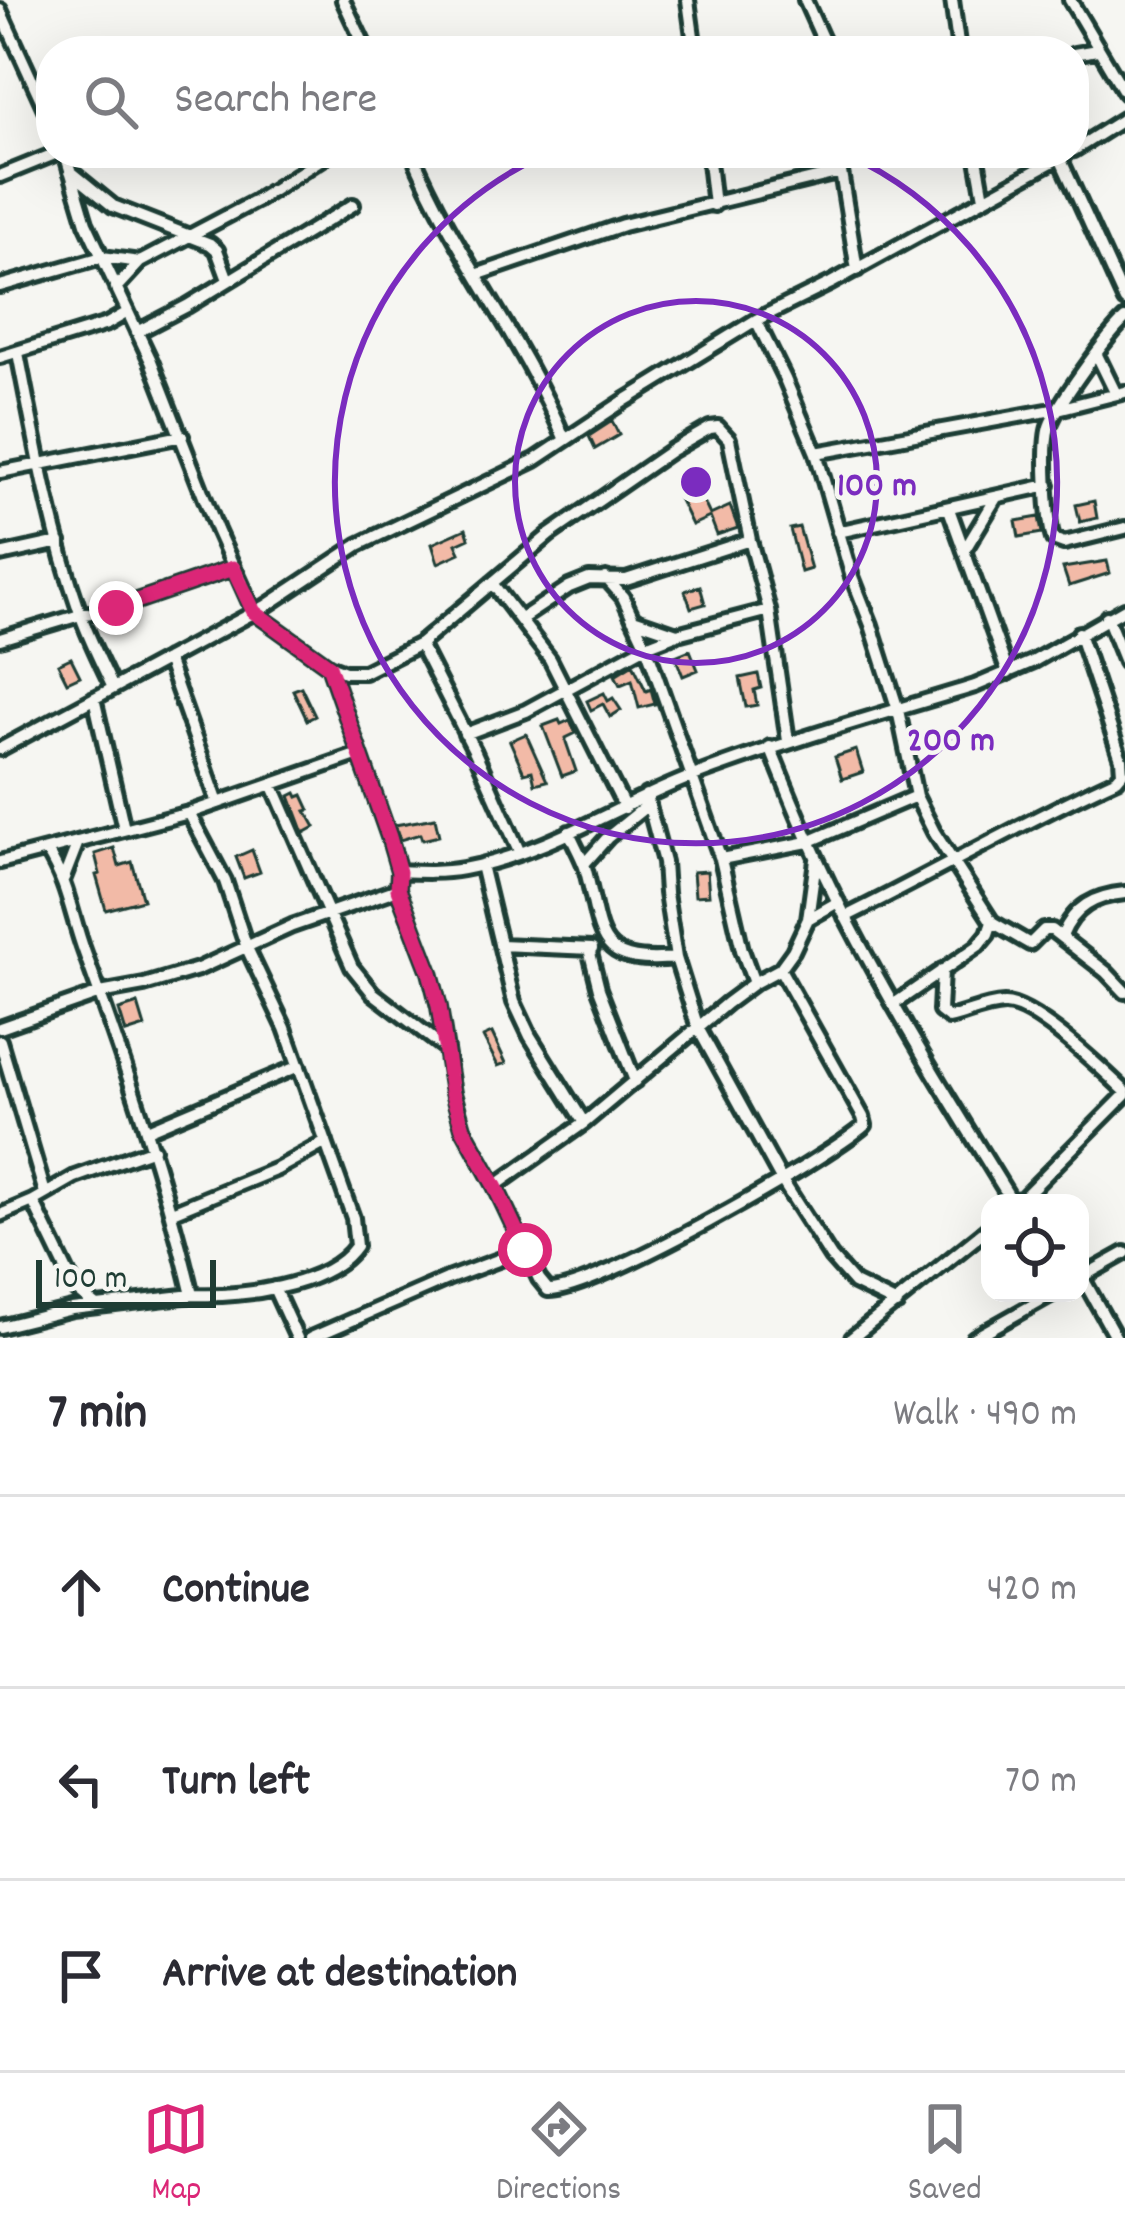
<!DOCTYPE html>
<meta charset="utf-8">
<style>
:root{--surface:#fff;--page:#f2f2f3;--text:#2b2b33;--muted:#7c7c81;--line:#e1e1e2;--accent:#db2777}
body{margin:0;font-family:Dekko,sans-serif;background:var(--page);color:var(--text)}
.controls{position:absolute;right:36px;bottom:36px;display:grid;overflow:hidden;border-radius:24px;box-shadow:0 12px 48px #0002}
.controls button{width:108px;height:108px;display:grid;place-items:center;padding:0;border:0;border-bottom:3px solid var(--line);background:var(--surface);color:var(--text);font:60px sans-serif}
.scale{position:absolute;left:36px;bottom:30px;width:180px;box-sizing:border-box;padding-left:12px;border:6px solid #1f3d34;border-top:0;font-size:33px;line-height:42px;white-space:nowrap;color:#1f3d34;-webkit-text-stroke:9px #f6f6f2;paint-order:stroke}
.stop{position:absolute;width:36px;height:36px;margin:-27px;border:9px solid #db2777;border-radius:50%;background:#fff}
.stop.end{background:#db2777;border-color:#fff;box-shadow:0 3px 12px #0008}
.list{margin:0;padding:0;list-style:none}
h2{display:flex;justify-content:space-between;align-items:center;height:156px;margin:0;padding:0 48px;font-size:51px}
h2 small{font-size:39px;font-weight:400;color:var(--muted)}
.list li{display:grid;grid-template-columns:78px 1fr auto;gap:36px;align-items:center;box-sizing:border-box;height:192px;padding:0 48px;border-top:3px solid var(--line)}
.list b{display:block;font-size:45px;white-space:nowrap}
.list em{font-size:39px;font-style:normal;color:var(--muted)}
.icon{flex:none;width:66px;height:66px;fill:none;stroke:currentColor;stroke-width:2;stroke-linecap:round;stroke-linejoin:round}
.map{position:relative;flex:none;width:1125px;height:1338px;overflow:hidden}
.search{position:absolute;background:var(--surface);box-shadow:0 12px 48px #0002;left:36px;right:36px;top:36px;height:132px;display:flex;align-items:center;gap:30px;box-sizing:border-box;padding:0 42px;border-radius:48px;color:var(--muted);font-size:45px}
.sheet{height:732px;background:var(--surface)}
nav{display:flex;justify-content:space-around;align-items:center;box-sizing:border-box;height:168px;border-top:3px solid var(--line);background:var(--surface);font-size:33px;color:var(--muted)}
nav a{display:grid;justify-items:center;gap:6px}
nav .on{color:var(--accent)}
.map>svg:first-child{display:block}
</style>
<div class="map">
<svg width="1125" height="1338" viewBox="0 0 1125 1338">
<rect width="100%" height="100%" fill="#f6f6f2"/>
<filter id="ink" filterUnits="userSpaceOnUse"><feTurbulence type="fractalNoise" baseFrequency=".00833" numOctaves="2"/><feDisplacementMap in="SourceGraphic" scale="24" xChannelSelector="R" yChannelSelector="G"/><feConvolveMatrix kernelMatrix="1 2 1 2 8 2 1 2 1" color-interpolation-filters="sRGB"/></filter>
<g filter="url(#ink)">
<path fill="#f2baa7" stroke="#1f3d34" stroke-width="3" d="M 612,421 L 619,435 L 595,449 L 589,436 Z
M 690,486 L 695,496 L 700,494 L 710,515 L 730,506 L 738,528 L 717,535 L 710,517 L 692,525 L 676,492 Z
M 1094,501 L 1097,518 L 1080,522 L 1076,505 Z
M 1039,517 L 1042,533 L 1019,537 L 1016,521 Z
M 799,527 L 811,569 L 801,572 L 790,529 Z
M 466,529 L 469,538 L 456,544 L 460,553 L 438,563 L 432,544 Z
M 1107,561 L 1110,573 L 1069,586 L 1063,568 Z
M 700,586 L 705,604 L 691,608 L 685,591 Z
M 690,650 L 698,670 L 683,676 L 675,656 Z
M 71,658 L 80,676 L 67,682 L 58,664 Z
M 633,664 L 646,691 L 651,689 L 655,704 L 639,708 L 632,680 L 620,685 L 615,675 Z
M 758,674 L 761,688 L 754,690 L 757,705 L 746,707 L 740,678 Z
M 301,687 L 315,716 L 307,720 L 293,690 Z
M 604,693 L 608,701 L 613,698 L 621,710 L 610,717 L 603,704 L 591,710 L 587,701 Z
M 559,720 L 561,724 L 570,720 L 576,733 L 566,738 L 566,742 L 576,771 L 562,776 L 543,726 Z
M 526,734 L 530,743 L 547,781 L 535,784 L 532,771 L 524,773 L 510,741 Z
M 856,750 L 863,772 L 842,779 L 835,757 Z
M 296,793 L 298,797 L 303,795 L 310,810 L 306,811 L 315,827 L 304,833 L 290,796 Z
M 435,818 L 439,836 L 422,840 L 420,834 L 400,840 L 395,825 Z
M 114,848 L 119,866 L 132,862 L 143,900 L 106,910 L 96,875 L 100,874 L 95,854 Z
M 252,850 L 260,872 L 244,878 L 236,857 Z
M 707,871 L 709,895 L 695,896 L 693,872 Z
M 138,1004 L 145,1027 L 126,1033 L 119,1010 Z
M 492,1033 L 506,1063 L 498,1066 L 483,1037 Z"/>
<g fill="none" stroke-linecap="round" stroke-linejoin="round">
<g stroke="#1f3d34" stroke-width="20">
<path id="minor" d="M 343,0 L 367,51
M 688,0 L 695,51
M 805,0 L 828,51
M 952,0 L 959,51
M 1070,0 L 1125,93
M 0,10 L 51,122
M 1074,54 L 1097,50
M 1074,150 L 1125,118
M 65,153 L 86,223 L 151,361 L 217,530 L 254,612 L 329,666 L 345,672 L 364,672 L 420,644 L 549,535 L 672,450 L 710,428 L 718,427 L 729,439 L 750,540 L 769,610 L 788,741
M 412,153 C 454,253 523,339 565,440
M 708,153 L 714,205
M 840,153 L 841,172 L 857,270
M 976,153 L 984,198
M 1060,158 L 1125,301
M 70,171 L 113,206 L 210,244 L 217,250 L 228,280
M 0,176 L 57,153
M 476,275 L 623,225 L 841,172
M 0,286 L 102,257 L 140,262
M 116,288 L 140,262 L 256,201 L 331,153
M 1125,319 C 1107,336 1057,404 1049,427 C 1043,446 1047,519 1053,539 L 1064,543 L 1125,528
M 756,320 L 785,379 L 816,453 L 851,574 L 871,625 L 898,710 L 916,796 L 934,832 L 992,922 L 1030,944 L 1044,930 L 1052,930 L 1106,972 L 1125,992
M 137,332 L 187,306 L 353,205
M 18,353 C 35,439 50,527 79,610 C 88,637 101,662 113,688
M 1097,355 L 1116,394
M 0,357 L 107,324 L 128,312
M 816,453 L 1058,409 L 1125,392
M 0,472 L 182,436
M 949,509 L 1008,673
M 838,532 L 1048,485
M 964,551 L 996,498
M 0,555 L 59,542
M 606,578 L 623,597 L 646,646 L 721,859 L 742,950 L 754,983
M 492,583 L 550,659 L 625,808
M 1107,617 L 1125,662
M 521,619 L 569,587 L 589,579 L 626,580 L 750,540
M 633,619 L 677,634
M 0,639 L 80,615 L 116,608 L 233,568
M 420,644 L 475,752 L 520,853
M 167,659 L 218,803
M 329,666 L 389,837 L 399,871 L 398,889 L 430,972 L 439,1007 L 453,1093 L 463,1128 L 495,1186 L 539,1279 L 548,1290 C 592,1293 826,1160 865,1125 L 863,1117 L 780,969
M 94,698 L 124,829
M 465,734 L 526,711 L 646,646 L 677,634 L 769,610
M 770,747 C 793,805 816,861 845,916 C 896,1014 955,1109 1013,1203
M 0,749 L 266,606 L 358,545 L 535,460 L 624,401 L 756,320 L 831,283 L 1068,153
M 273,786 L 352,967 L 373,993 L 446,1049
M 646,795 L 664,862 L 666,893 L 676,958 L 698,1028 L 781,1179 L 831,1257 L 854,1283 L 897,1304
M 569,832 C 574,844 581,855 585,867 C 603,932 591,966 676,958
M 47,851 C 69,886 71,915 85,953 C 126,1066 164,1178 192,1295 C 238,1297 327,1288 356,1246 L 353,1218 L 285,1028 L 247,948 L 225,881 L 189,813
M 721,859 L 808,842 L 916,796
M 0,862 L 189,813 L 359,754
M 584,864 L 608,837 L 649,804
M 481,865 L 514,1002 L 530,1036 L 584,1123
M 399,871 C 420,872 442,873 463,869 C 545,854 617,805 693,776 C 786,741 880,715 975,686 L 1034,661 L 1125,609
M 64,878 L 78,842
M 845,917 C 937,872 1024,821 1117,779 L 1122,773 L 1121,759 L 1079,633
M 808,919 L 838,902
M 1062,936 C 1074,907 1094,896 1125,893
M 500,945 L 592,949
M 589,949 L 599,989 L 635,1081
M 942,970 L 940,1011 L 949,1018 C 966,1014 985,1005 1004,1004 C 1033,1003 1103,1070 1125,1091
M 894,1004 L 978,946 L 988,934 L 992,922
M 0,1028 L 100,993 L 144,985 L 198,969 L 292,926 L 398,889
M 0,1041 L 45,1193
M 147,1130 L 299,1066
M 495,1186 L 584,1123 L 727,1003 L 754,983 L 780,969 L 793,951 L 808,919 L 816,860
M 33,1201 L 76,1290 L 95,1305
M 1018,1203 L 1125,1095
M 172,1212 L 277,1169 L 326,1142
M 0,1215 L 33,1201 L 75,1177 L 153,1149
M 1082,1277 L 1116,1338
M 1080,1278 L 1125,1253
M 274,1288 L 297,1338
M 0,1327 L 72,1309 L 192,1295
M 311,1338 L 447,1279 L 525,1250
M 852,1338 L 990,1227
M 974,1338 L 1054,1293"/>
</g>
<use href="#minor" stroke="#f6f6f2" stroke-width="10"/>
</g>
</g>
<g fill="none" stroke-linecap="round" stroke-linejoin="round" filter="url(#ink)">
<path stroke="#db2777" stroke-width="15" d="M 116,608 L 233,568 L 254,612 L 329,666 L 389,837 L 399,872 L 398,889 L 430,972 L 439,1006 L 452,1093 L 463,1128 L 495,1186 L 525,1250"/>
</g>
<g fill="none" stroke="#7b2cbf" stroke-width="6">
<circle cx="696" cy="482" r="181"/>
<path d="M846 154A361 361 0 1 1 546 154"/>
</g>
<circle cx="696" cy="482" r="18" fill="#7b2cbf" stroke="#f6f6f2" stroke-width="6"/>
<g font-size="36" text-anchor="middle" font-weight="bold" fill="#7b2cbf" stroke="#f6f6f2" stroke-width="9" stroke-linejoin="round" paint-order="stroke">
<text x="877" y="495">100 m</text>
<text x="951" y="750">200 m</text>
</g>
</svg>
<div class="controls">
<button><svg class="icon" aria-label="locate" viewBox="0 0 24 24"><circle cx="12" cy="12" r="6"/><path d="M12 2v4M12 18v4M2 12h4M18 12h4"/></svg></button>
</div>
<div class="scale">100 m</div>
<div class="stop" style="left:525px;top:1250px"></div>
<div class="stop end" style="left:116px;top:608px"></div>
<div class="search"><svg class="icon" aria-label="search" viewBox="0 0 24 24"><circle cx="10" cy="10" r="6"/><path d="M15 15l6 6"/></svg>Search here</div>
</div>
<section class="sheet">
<h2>7 min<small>Walk · 490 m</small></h2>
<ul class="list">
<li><svg class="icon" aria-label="ahead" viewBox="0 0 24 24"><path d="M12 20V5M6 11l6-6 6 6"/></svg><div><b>Continue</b></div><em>420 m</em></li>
<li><svg class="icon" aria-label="left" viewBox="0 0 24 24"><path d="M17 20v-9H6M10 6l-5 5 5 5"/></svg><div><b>Turn left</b></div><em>70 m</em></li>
<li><svg class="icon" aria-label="arrive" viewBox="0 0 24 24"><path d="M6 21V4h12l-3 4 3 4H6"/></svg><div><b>Arrive at destination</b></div></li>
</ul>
</section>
<nav>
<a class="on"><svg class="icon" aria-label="map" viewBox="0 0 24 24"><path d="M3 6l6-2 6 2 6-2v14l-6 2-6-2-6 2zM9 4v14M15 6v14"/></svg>Map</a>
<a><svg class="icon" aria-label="directions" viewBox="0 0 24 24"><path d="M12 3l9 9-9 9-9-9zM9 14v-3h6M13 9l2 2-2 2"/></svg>Directions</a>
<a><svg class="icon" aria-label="saved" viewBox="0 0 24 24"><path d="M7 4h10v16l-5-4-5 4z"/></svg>Saved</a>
</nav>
